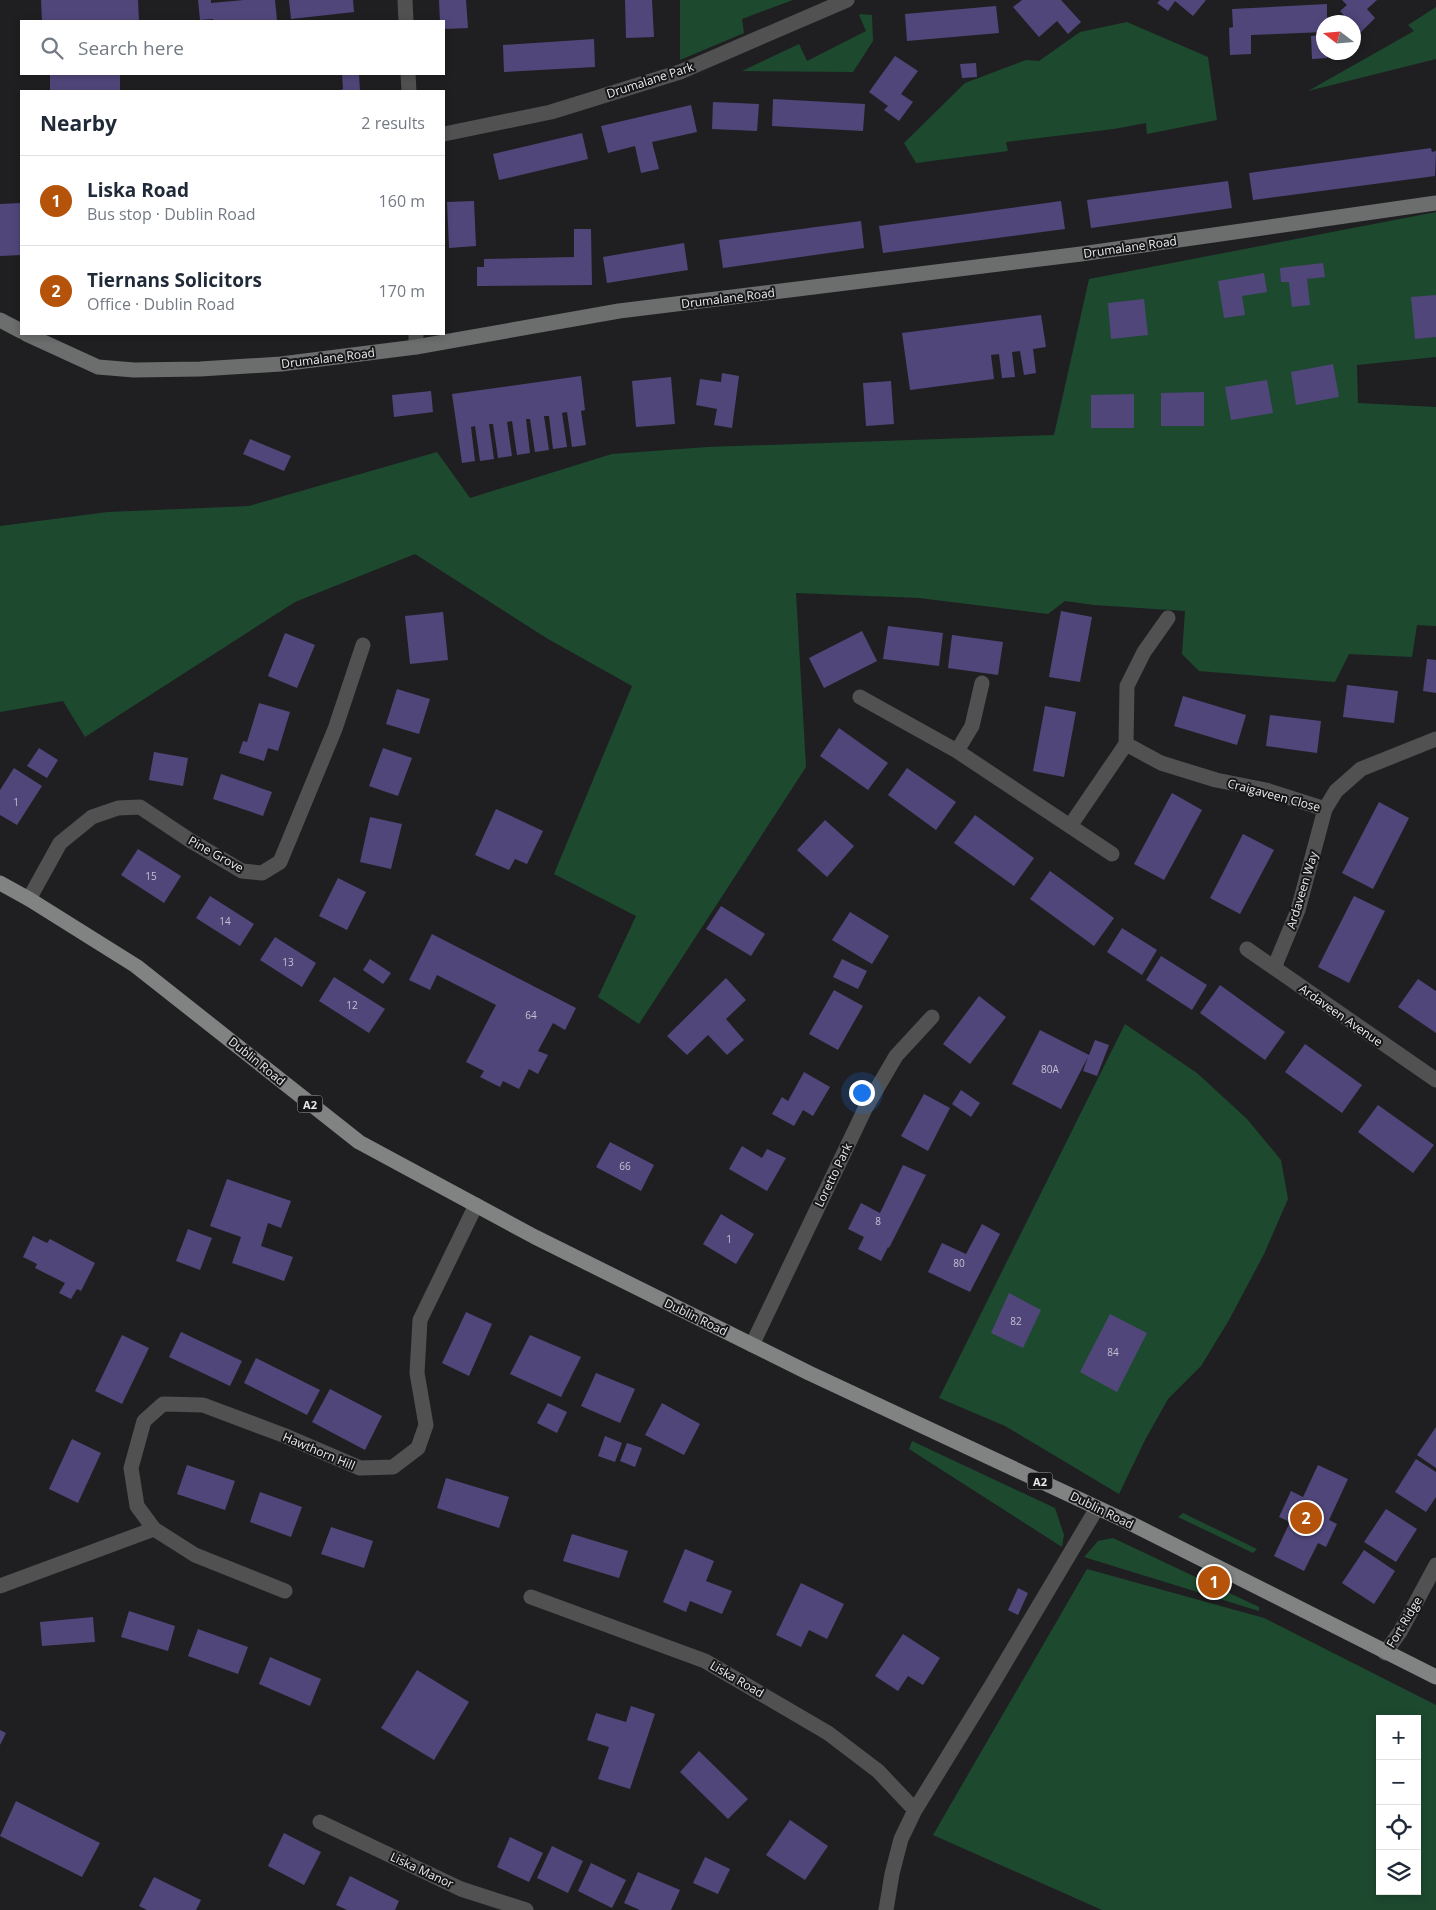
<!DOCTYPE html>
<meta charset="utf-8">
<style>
:root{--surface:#fff;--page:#f6f6f7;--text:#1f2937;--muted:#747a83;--line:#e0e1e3;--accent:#b45309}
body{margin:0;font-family:"Open Sans",sans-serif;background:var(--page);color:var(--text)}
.controls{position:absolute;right:15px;bottom:15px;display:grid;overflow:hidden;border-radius:0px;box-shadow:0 2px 8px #0003}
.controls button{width:45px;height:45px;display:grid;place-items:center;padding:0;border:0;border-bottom:1px solid var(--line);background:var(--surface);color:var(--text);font:25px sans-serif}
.compass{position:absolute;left:1316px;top:15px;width:45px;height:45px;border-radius:50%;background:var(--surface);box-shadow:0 2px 8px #0003;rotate:286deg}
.you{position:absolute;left:861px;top:1092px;width:18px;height:18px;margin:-12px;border:4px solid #fff;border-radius:50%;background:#1a73e8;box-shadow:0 0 0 8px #1a73e833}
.badge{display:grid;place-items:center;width:32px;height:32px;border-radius:50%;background:var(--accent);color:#fff;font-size:16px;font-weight:700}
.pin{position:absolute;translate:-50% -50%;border:2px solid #fff;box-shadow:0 1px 5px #0006}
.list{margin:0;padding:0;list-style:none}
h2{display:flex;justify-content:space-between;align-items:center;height:65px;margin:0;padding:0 20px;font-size:21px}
h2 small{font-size:16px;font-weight:400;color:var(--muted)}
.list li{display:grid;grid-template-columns:32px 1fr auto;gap:15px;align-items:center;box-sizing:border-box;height:90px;padding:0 20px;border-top:1px solid var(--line)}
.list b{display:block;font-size:19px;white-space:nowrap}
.list p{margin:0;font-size:16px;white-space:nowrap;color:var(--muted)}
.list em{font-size:16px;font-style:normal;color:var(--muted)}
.icon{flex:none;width:28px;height:28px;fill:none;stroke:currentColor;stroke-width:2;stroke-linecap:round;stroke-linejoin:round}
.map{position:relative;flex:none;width:1436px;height:1910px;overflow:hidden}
.search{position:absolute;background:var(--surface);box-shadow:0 2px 8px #0003;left:20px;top:20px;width:425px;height:55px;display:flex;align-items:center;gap:12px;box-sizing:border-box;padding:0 18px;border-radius:0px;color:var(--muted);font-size:19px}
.panel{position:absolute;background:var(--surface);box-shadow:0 2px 8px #0003;left:20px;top:90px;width:425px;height:245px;border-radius:0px}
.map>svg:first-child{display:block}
</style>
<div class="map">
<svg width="1436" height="1910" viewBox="0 0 1436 1910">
<rect width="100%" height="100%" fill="#1f1f22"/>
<path fill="#1d492f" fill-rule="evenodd" d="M 680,0 L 793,0 L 742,19 L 744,33 L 680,60 Z
M 1436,7 L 1436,59 L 1308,91 L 1414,31 L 1408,25 Z
M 861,14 L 872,15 L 873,41 L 853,72 L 742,71 L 799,44 L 807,61 L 866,31 L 859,15 Z
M 1127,22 L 1208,57 L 1217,120 L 1147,134 L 1146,123 L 1114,129 L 1006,142 L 1008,151 L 916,163 L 904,143 L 965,83 L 1026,60 L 1039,61 L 1080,32 Z
M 1436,212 L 1436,357 L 1357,365 L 1358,403 L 1436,407 L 1436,626 L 1417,625 L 1412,657 L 1349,654 L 1335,682 L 1199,671 L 1182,654 L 1185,611 L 1094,605 L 1065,601 L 1048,614 L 919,598 L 796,593 L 806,767 L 639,1024 L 598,997 L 636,916 L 554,874 L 632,686 L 548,639 L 415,554 L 295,602 L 85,737 L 63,701 L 0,712 L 0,526 L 108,512 L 249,506 L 437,452 L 470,498 L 612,454 L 708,447 L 1054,435 L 1089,279 Z
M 1125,1024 L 1197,1073 L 1247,1119 L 1281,1160 L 1288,1199 L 1264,1254 L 1229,1320 L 1201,1366 L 1168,1399 L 1145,1440 L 1119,1494 L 1005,1426 L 939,1398 Z
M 912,1441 L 1055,1508 L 1064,1535 L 1062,1547 L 909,1449 Z
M 1183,1513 L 1257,1549 L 1253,1553 L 1178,1517 Z
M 1113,1538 L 1259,1607 L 1259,1611 L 1084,1557 L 1098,1541 Z
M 1087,1569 L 1264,1618 L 1436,1705 L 1436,1910 L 1102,1910 L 933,1835 ZM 1380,1719 L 1417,1719 L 1417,1891 L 1380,1891 Z"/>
<path fill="#51467a" d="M 41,0 L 138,0 L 139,21 L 42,21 Z
M 198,0 L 211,0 L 211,3 L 244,0 L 275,0 L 277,20 L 213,21 L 213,19 L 200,20 Z
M 289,0 L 353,0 L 354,12 L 291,19 Z
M 439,0 L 466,0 L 468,28 L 444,29 L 444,21 L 440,21 Z
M 625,0 L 652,0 L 654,37 L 626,38 Z
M 1022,0 L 1061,0 L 1081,22 L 1068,34 L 1057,21 L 1039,37 L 1013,7 Z
M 1160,0 L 1206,0 L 1193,16 L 1175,1 L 1168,11 L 1157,3 Z
M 1342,0 L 1377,0 L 1367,9 L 1375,18 L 1360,33 L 1354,26 L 1354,22 L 1350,22 L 1340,11 L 1347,5 Z
M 1327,4 L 1327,22 L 1324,22 L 1324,32 L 1251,35 L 1251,54 L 1230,55 L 1229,28 L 1233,27 L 1232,9 Z
M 996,6 L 999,33 L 907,41 L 905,14 Z
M 1324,35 L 1324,52 L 1327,52 L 1327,58 L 1312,59 L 1311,36 Z
M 594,39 L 595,67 L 504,72 L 503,45 Z
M 895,56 L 918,71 L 901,94 L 913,102 L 899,121 L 884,110 L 888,106 L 869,92 Z
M 976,63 L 977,77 L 962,78 L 960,64 Z
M 50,74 L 120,74 L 120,91 L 50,91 Z
M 342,74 L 359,74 L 360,91 L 338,91 L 343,89 Z
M 773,99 L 865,104 L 863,131 L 772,126 Z
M 713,102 L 759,104 L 757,131 L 712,129 Z
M 691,105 L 697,132 L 652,142 L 659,169 L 641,173 L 635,146 L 608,153 L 601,126 Z
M 582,133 L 588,159 L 499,180 L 493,154 Z
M 1431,148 L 1432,152 L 1436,151 L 1435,176 L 1253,200 L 1249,173 Z
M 1228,181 L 1232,208 L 1091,228 L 1087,200 Z
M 474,201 L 476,246 L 449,248 L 447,202 Z
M 1061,201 L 1065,229 L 883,253 L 879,226 Z
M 21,203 L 21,255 L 0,256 L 0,204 Z
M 861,221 L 864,248 L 723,268 L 719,240 Z
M 574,229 L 591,229 L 592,285 L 477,286 L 477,267 L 484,267 L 484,259 L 574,257 Z
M 684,243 L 688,270 L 607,283 L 603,257 Z
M 1323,263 L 1325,277 L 1307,279 L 1310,305 L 1292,307 L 1289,282 L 1281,282 L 1280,268 Z
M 1264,273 L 1267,292 L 1242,296 L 1245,315 L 1224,318 L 1218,281 Z
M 1436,295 L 1436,337 L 1415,339 L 1411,297 Z
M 1144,299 L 1148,335 L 1111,339 L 1108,303 Z
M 1041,315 L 1046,347 L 1033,349 L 1036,373 L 1024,375 L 1020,351 L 1012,352 L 1015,377 L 1002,378 L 999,354 L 991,355 L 994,379 L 910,390 L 902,333 Z
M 1333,364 L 1339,397 L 1296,405 L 1291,372 Z
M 722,373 L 739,376 L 732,428 L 714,425 L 717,409 L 696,405 L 700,379 L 721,382 Z
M 581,376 L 585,410 L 581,411 L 586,445 L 572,447 L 567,412 L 562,413 L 567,447 L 553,449 L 549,416 L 544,416 L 549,450 L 535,452 L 530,419 L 526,419 L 530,453 L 517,455 L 512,421 L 507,422 L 512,456 L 498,458 L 493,424 L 489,424 L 494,459 L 480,461 L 475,426 L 471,427 L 475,461 L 462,463 L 452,394 Z
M 671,377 L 675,424 L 636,427 L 632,381 Z
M 1267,380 L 1273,413 L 1231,420 L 1225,387 Z
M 891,381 L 894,424 L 866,426 L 863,383 Z
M 431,391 L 433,412 L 394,417 L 392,395 Z
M 1204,392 L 1204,426 L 1161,426 L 1161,393 Z
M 1134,394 L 1134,428 L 1091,428 L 1091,395 Z
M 250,439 L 291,456 L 284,471 L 243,454 Z
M 1061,611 L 1092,617 L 1080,682 L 1049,677 Z
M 443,612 L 448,660 L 410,664 L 405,616 Z
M 888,626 L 943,633 L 939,666 L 883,659 Z
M 862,631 L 877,661 L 824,688 L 809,658 Z
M 285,633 L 315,645 L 297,688 L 268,676 Z
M 952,635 L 1003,642 L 998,675 L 948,668 Z
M 1427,659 L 1436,660 L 1436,693 L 1423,691 Z
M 1347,685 L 1398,691 L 1394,723 L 1343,717 Z
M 397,689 L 430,699 L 419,734 L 386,724 Z
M 1183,696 L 1246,715 L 1237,745 L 1174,726 Z
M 259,703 L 290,712 L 278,751 L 268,748 L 264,761 L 239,753 L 243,741 L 247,742 Z
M 1045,706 L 1076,712 L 1064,777 L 1033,771 Z
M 1270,715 L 1321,721 L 1317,753 L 1266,746 Z
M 839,728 L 888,763 L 868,790 L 820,756 Z
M 39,748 L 58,760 L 47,778 L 27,766 Z
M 383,748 L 412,758 L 398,796 L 369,786 Z
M 154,752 L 188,758 L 183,786 L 149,780 Z
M 14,768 L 42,786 L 17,825 L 0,815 L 0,790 Z
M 907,768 L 956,802 L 936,830 L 888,795 Z
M 221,774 L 272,792 L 263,816 L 213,799 Z
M 1172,793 L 1202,810 L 1164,880 L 1134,864 Z
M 1379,802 L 1409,818 L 1373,889 L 1342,873 Z
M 496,809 L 543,831 L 527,864 L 515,859 L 509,870 L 475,855 Z
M 975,815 L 1034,858 L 1014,886 L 954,843 Z
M 370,817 L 402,824 L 391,869 L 360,862 Z
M 825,820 L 854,846 L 827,877 L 797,850 Z
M 1243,834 L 1274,850 L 1240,914 L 1210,898 Z
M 138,849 L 181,876 L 164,903 L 121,875 Z
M 1050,871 L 1114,918 L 1094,946 L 1030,899 Z
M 338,878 L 366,892 L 347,930 L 319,916 Z
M 210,896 L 254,924 L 240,946 L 196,918 Z
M 1354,896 L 1385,911 L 1349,983 L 1318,967 Z
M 721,906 L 765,934 L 751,956 L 706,929 Z
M 850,912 L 889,936 L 872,964 L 832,940 Z
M 1122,928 L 1157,950 L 1142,975 L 1107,952 Z
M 432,934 L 576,1008 L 565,1030 L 553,1023 L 538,1051 L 548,1055 L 538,1074 L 529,1069 L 519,1089 L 503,1081 L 500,1087 L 480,1077 L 484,1071 L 466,1062 L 496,1005 L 437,975 L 430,990 L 409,980 Z
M 275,937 L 316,963 L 302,987 L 260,960 Z
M 1161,956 L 1207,985 L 1192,1010 L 1146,980 Z
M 370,959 L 391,973 L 383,984 L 363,970 Z
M 842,959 L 867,971 L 858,989 L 833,977 Z
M 334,977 L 385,1009 L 369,1033 L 319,1001 Z
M 726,978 L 746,1000 L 726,1019 L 744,1040 L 727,1055 L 708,1035 L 687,1055 L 667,1036 Z
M 1418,979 L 1436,991 L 1436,1033 L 1398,1007 Z
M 1220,985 L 1285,1032 L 1265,1060 L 1200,1013 Z
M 834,990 L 863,1006 L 838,1050 L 809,1034 Z
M 979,996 L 1006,1017 L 970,1064 L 943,1044 Z
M 1040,1030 L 1089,1055 L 1095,1040 L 1109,1045 L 1097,1076 L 1083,1071 L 1088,1057 L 1061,1109 L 1012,1084 Z
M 1305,1044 L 1362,1085 L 1342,1113 L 1285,1072 Z
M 804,1072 L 830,1087 L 813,1116 L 803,1110 L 794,1126 L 772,1114 L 782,1097 L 788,1101 Z
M 961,1090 L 980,1103 L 971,1117 L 952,1104 Z
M 924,1094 L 950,1108 L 928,1151 L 901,1136 Z
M 1378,1105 L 1434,1145 L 1413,1173 L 1358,1132 Z
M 610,1142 L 654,1165 L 641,1191 L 596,1167 Z
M 742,1146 L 762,1158 L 767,1149 L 786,1158 L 767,1191 L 729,1169 Z
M 903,1165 L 926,1175 L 889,1248 L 888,1247 L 881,1261 L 858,1249 L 864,1237 L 848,1229 L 861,1203 L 880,1213 Z
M 227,1179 L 291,1201 L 281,1228 L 268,1223 L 261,1246 L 293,1257 L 284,1281 L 232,1263 L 241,1237 L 210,1226 Z
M 721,1214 L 754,1234 L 736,1264 L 703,1244 Z
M 982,1224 L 1000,1234 L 970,1292 L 928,1272 L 942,1243 L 966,1254 Z
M 188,1229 L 212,1238 L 200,1270 L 176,1261 Z
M 33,1236 L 47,1243 L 50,1239 L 95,1263 L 81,1291 L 77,1289 L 71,1299 L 59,1293 L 65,1283 L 35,1268 L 37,1264 L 23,1257 Z
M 1009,1293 L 1041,1310 L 1023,1348 L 991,1333 Z
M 466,1312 L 492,1324 L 469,1376 L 442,1363 Z
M 1110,1314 L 1147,1333 L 1117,1392 L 1080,1372 Z
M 181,1332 L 242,1361 L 230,1386 L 169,1357 Z
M 122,1335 L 149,1348 L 122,1404 L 95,1391 Z
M 530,1335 L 581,1357 L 561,1397 L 510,1374 Z
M 256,1358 L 320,1390 L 307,1415 L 244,1383 Z
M 596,1373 L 635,1389 L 620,1423 L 581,1406 Z
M 330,1389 L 382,1416 L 365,1450 L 312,1422 Z
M 548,1403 L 567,1412 L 557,1433 L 537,1423 Z
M 662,1403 L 700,1424 L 684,1455 L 645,1435 Z
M 1436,1427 L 1436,1468 L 1417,1455 Z
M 605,1436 L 622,1443 L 615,1462 L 598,1456 Z
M 72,1439 L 101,1453 L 78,1503 L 49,1489 Z
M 627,1443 L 642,1448 L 635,1467 L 620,1461 Z
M 1416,1459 L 1436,1472 L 1436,1497 L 1426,1512 L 1395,1492 Z
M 187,1465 L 235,1481 L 225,1510 L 177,1494 Z
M 1318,1465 L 1348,1479 L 1329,1520 L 1337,1524 L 1326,1547 L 1318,1543 L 1304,1571 L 1274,1556 L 1290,1522 L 1279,1517 L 1291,1491 L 1303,1497 Z
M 446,1478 L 509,1497 L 499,1528 L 437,1508 Z
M 260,1492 L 302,1507 L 291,1537 L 250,1522 Z
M 1386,1509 L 1417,1529 L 1396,1562 L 1364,1542 Z
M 331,1527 L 373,1541 L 364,1568 L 321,1554 Z
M 572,1534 L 628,1551 L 619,1578 L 563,1561 Z
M 685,1549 L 714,1561 L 706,1581 L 732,1591 L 722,1614 L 690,1601 L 686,1612 L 663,1602 Z
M 1364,1550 L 1395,1571 L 1374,1604 L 1342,1583 Z
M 801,1583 L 844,1604 L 827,1639 L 809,1630 L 801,1647 L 776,1635 Z
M 1018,1588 L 1028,1593 L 1018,1615 L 1008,1610 Z
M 129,1611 L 175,1626 L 168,1651 L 121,1637 Z
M 93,1617 L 95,1642 L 42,1646 L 40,1622 Z
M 198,1629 L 248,1647 L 238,1674 L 188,1656 Z
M 903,1634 L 940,1658 L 923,1685 L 908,1676 L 898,1691 L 875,1676 Z
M 270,1657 L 321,1679 L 310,1706 L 259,1684 Z
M 417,1670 L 469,1702 L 434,1760 L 381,1728 Z
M 631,1706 L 655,1714 L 630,1789 L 598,1779 L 609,1747 L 587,1740 L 596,1713 L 626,1722 Z
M 0,1730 L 6,1733 L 0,1745 Z
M 699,1751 L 748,1799 L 728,1819 L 680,1772 Z
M 16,1801 L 100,1843 L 82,1877 L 0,1836 Z
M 790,1820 L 828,1846 L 805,1880 L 766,1855 Z
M 284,1833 L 321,1852 L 304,1885 L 268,1866 Z
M 510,1837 L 543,1853 L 529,1882 L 497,1867 Z
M 552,1846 L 583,1861 L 568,1893 L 537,1878 Z
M 705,1857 L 730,1869 L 718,1894 L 693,1883 Z
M 591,1863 L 626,1880 L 612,1908 L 578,1891 Z
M 638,1872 L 680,1890 L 671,1910 L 640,1910 L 624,1903 Z
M 350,1876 L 399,1901 L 395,1910 L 347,1910 L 336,1905 Z
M 154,1877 L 201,1900 L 196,1910 L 147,1910 L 139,1906 Z"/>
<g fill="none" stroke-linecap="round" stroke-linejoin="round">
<path stroke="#505150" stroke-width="15" d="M 405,0 L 406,21
M 408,74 L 409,91
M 444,134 L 551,112 L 680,72 L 847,0
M 416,334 L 416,347
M 860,697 L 957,751 L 1112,854
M 1126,744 L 1161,763 L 1216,780 L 1266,790 L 1325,809
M 957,751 L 972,726 L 982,683
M 1070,826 L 1126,744 L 1127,686 L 1144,652 L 1168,618
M 29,899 L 60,843 L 92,817 L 118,808 L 140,807 L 191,841 L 242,871 L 262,873 L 280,862 L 335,729 L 363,645
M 1247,949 L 1436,1080
M 1274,968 L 1298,910 L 1325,809 L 1336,791 L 1361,769 L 1436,739
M 752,1345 L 865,1109 L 896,1056 L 932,1017
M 0,1586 L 154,1529
M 285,1591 L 195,1555 L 154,1529 L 137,1506 L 131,1468 L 144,1421 L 163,1404 L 203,1405 L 283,1435 L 360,1468 L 393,1467 L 418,1448 L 426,1425 L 417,1373 L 420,1320 L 476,1205
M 531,1597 L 705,1661 L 828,1733 L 878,1771 L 915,1810
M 1385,1653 L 1400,1632 L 1436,1565
M 320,1822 L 461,1889 L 526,1910
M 886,1910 L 892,1874 L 901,1839 L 915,1810 L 993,1683 L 1097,1508"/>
<path stroke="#6b6e6c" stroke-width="15" d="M 0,320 L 21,331
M 26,334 L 98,367 L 134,370 L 200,369 L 281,364 L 416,347 L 619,311 L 1081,254 L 1436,203"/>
<path stroke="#808381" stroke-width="15" d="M 0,883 L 29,899 L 136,966 L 359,1142 L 535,1237 L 809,1373 L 1128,1522 L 1436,1677"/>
</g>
<g text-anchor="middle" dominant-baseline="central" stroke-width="4" stroke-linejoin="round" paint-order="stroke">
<g font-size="10" fill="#c4c2d0">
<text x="16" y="802">1</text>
<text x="151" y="876">15</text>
<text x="225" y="921">14</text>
<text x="288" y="962">13</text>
<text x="352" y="1005">12</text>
<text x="531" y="1015">64</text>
<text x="1050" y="1069">80A</text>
<text x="625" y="1166">66</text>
<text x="878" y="1221">8</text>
<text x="729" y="1239">1</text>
<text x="959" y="1263">80</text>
<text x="1016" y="1321">82</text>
<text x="1113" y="1352">84</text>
</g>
<g fill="#161518" stroke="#ababad" stroke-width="1">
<rect x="297.5" y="1095.5" width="25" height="17" rx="4"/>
<rect x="1027.5" y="1472.5" width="25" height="17" rx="4"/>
</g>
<g font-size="11" font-weight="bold" fill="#ebebed">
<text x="310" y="1104">A2</text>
<text x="1040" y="1481">A2</text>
</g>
<g font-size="12" fill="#ebebed" stroke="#161518">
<text transform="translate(650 80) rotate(-18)">Drumalane Park</text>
<text transform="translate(1130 247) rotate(-8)">Drumalane Road</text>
<text transform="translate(728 298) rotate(-7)">Drumalane Road</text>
<text transform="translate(328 358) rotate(-7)">Drumalane Road</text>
<text transform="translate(1274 795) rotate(15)">Craigaveen Close</text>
<text transform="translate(216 854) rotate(29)">Pine Grove</text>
<text transform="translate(1302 890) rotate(-73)">Ardaveen Way</text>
<text transform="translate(1341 1015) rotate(35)">Ardaveen Avenue</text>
<text transform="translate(257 1061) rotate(39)">Dublin Road</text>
<text transform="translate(833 1175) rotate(-64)">Loretto Park</text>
<text transform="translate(696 1317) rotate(26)">Dublin Road</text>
<text transform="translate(319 1451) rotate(23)">Hawthorn Hill</text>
<text transform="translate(1102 1510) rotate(26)">Dublin Road</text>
<text transform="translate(1404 1622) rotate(-59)">Fort Ridge</text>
<text transform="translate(737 1679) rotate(30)">Liska Road</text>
<text transform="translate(422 1870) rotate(25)">Liska Manor</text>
</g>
</g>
</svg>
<div class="controls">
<button>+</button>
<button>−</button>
<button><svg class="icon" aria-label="locate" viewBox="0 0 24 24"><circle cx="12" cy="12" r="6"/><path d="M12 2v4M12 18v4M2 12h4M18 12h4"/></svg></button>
<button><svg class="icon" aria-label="layers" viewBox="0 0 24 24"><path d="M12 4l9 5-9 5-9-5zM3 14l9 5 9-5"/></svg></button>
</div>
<svg class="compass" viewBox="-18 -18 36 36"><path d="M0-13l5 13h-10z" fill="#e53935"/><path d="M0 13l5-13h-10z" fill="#747a83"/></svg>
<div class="you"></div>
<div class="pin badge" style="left:1214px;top:1582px">1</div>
<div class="pin badge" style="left:1306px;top:1518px">2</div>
<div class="search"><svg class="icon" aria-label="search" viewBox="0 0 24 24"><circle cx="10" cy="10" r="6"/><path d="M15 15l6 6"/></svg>Search here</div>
<section class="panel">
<h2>Nearby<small>2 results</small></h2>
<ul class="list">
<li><span class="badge">1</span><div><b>Liska Road</b><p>Bus stop · Dublin Road</p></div><em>160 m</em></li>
<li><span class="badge">2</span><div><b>Tiernans Solicitors</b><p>Office · Dublin Road</p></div><em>170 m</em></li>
</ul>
</section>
</div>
